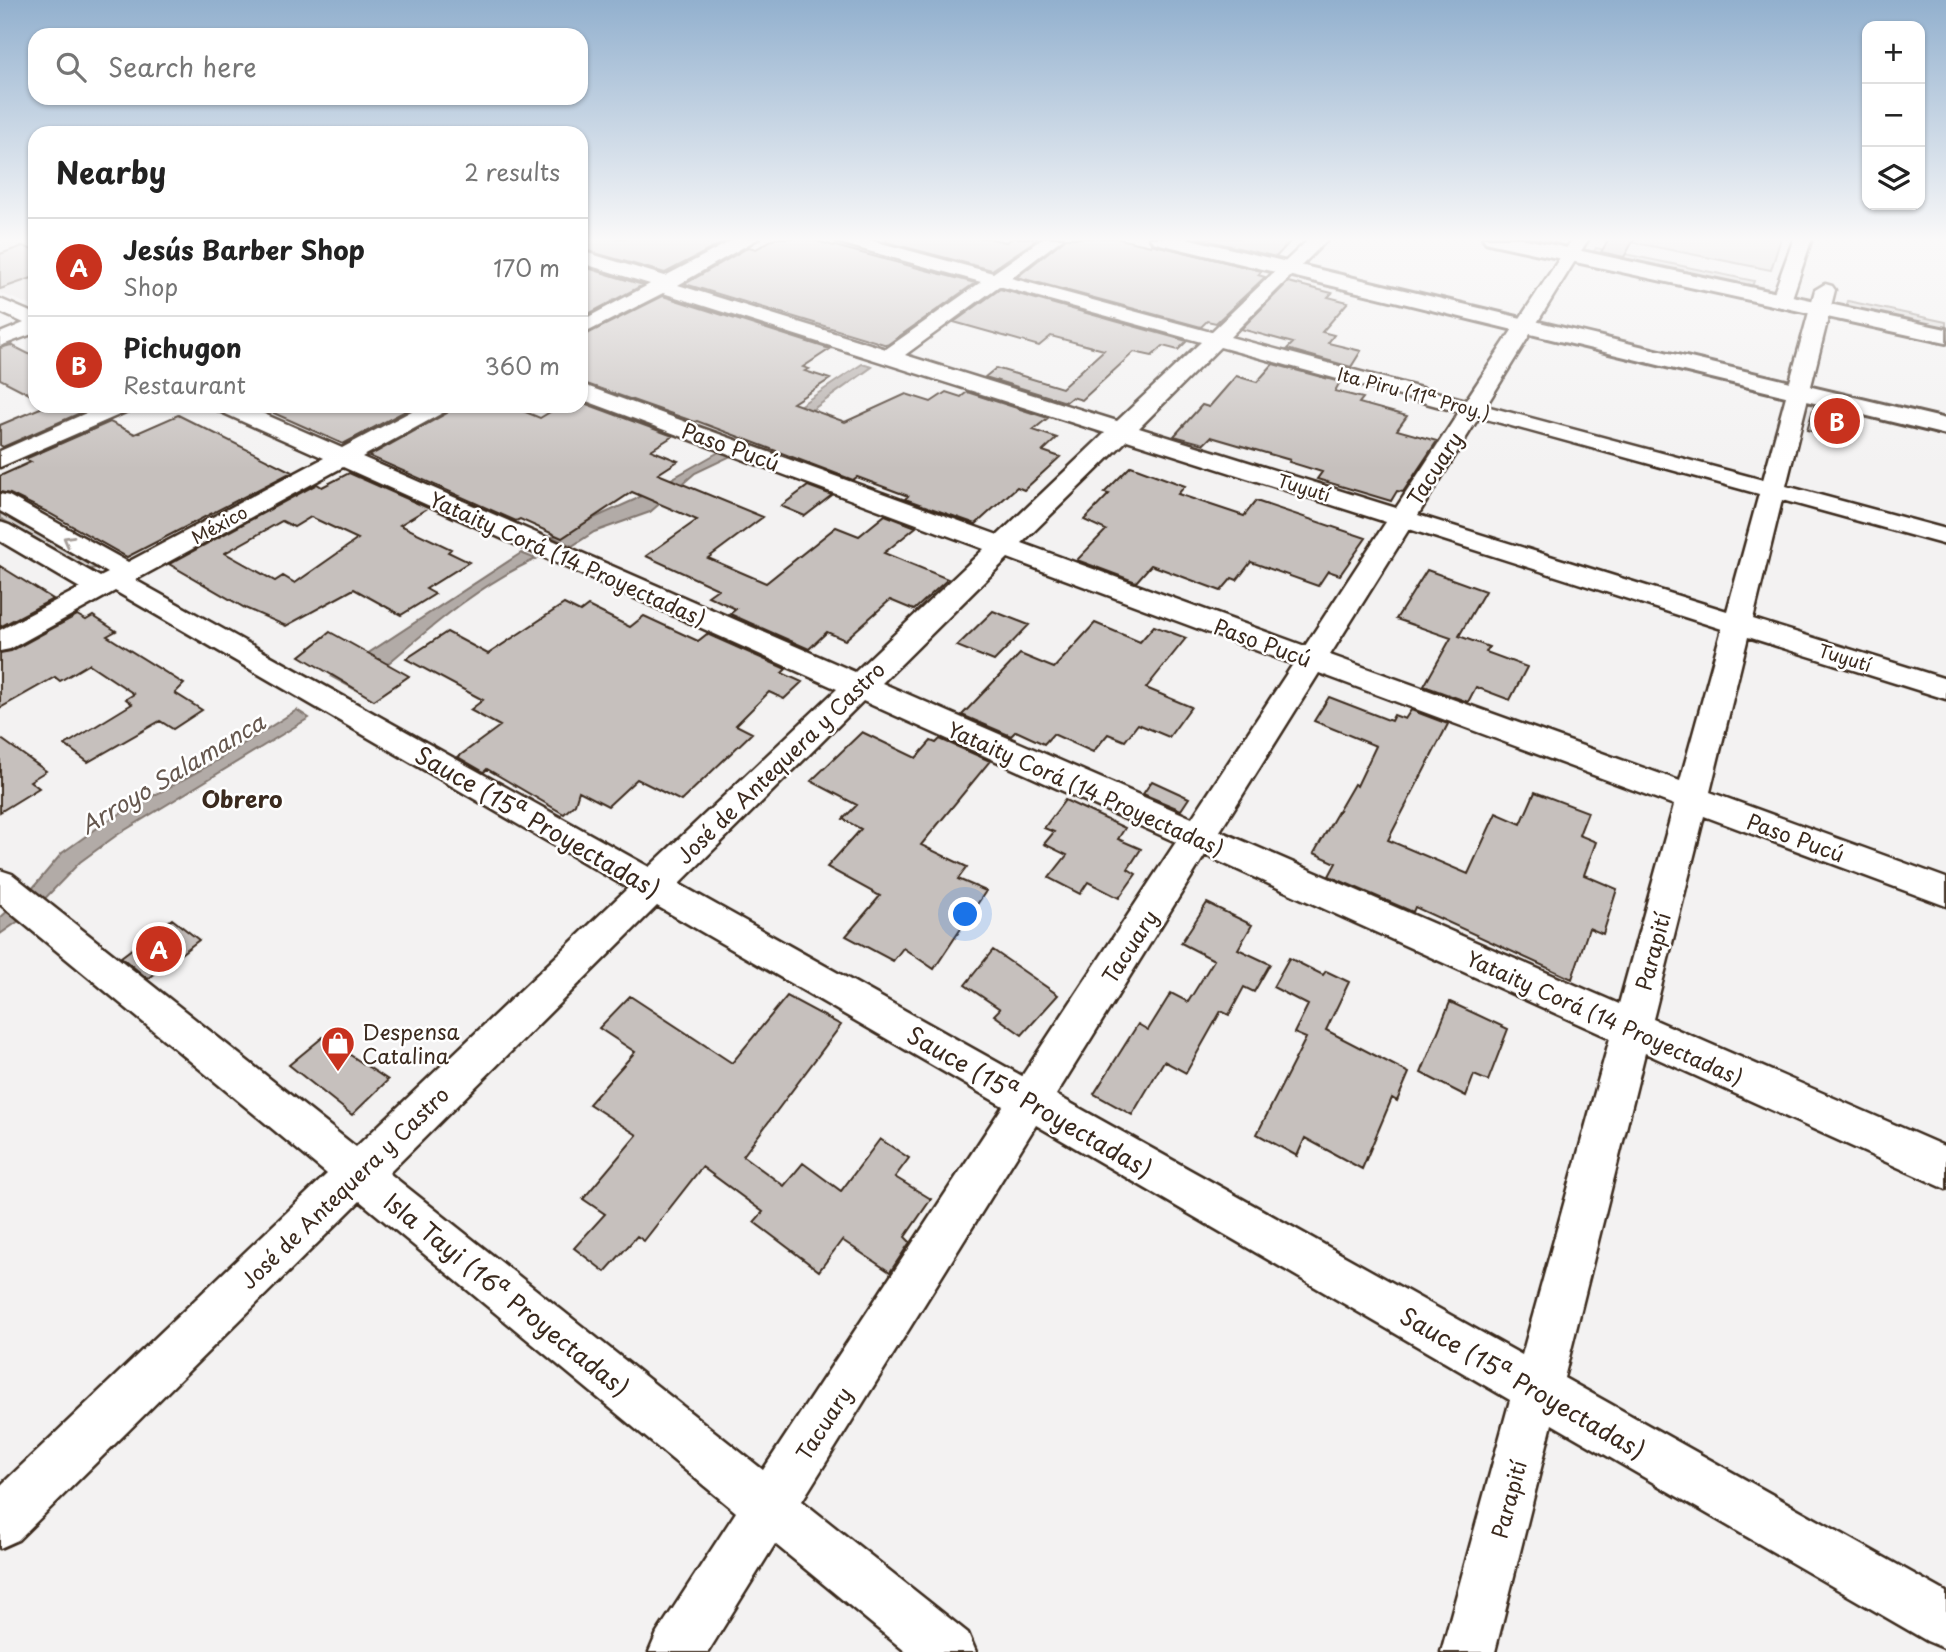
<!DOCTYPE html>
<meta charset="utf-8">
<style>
:root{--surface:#fff;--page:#f6f6f6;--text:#222;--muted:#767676;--line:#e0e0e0;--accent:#c8321e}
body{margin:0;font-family:"Playpen Sans",sans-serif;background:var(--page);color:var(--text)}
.controls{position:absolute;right:21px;top:21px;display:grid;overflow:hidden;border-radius:14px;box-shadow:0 2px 5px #0004}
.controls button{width:63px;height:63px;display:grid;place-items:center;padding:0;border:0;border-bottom:2px solid var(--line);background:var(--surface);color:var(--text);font:35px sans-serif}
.you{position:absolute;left:966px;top:915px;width:24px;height:24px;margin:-18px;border:5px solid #fff;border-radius:50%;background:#1a73e8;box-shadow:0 0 0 10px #1a73e833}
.badge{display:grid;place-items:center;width:46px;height:46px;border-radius:50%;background:var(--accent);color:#fff;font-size:23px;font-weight:700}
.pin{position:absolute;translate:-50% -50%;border:4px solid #fff;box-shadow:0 2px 7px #0006}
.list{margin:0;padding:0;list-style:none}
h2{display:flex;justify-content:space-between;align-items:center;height:91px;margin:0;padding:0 28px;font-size:30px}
h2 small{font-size:23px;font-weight:400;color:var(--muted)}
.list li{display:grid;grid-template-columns:46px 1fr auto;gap:21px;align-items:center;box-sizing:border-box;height:98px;padding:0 28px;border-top:2px solid var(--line)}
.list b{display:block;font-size:26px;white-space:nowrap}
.list p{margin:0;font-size:23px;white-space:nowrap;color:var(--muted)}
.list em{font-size:23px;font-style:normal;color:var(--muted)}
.icon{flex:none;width:38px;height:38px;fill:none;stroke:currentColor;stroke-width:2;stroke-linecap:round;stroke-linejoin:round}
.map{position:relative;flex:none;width:1946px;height:1652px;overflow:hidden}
.search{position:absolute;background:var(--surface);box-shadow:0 2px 5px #0004;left:28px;top:28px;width:560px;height:77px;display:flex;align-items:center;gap:18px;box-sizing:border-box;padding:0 24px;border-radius:21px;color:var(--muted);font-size:26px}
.panel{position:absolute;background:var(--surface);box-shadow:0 2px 5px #0004;left:28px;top:126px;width:560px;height:287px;border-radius:21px}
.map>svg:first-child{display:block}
</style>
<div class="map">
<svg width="1946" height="1652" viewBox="0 0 1946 1652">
<rect width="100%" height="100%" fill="#f3f2f2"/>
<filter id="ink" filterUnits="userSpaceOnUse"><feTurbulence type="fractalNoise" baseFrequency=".0143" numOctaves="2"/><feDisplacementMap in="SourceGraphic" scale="14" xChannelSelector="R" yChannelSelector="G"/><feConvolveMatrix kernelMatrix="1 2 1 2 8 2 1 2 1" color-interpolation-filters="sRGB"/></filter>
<g filter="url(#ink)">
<path fill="#e6e3e2" d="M 18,238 L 35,238 L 35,307 L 0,293 L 0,244 Z"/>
<path fill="#d8d5d2" stroke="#8a8078" stroke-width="2" d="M 1611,238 L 1781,238 L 1771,270 Z
M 1596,248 L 1754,281 L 1751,289 L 1592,255 Z
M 1848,301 L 1946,322 L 1946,331 L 1846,309 Z
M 0,510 L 97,565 L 96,568 L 89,569 L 0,518 Z"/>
<path fill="#b2aba7" stroke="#827770" stroke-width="2" d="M 862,364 L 872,367 L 795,422 L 799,406 Z
M 719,452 L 731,456 L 695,473 L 650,512 L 594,532 L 572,546 L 552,537 L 634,500 Z
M 521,553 L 536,559 C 469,589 413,644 356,690 L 332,677 Z
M 297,710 L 309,718 L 117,835 L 80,862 L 33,911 L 0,934 L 0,918 L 32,889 L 62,853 L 107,821 L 208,766 Z"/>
<path fill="#c6c0bd" stroke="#3b2a1e" stroke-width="2" fill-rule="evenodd" d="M 581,238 L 716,238 L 726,241 L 665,273 L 581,249 Z
M 775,238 L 800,238 L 816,241 L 975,283 L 887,345 L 685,284 L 749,247 L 756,249 Z
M 887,238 L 988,238 L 1006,242 L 1013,238 L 1039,238 L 992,270 L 886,242 Z
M 1066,238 L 1115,238 L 1151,246 L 1151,244 L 1262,271 L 1258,275 L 1265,277 L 1216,323 L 1207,321 L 1201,327 L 1017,277 Z
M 1197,238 L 1269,238 L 1290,242 L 1276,257 Z
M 1610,238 L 1635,238 L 1624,257 L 1601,252 Z
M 23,246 L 35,251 L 35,277 L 0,289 L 0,254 Z
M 581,266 L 643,285 L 581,318 Z
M 1288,282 L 1332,293 L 1328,297 L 1348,302 L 1322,332 L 1334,335 L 1328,343 L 1361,351 L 1351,367 L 1287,349 L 1293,343 L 1241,329 Z
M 1000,289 L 1187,341 L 1178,350 L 1163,346 L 1152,356 L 1134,352 L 1082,400 L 1072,397 L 1066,402 L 985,377 L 996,368 L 1062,388 L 1104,350 L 1051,336 L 1039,346 L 954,322 Z
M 663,296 L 830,349 L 803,367 L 809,369 L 805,371 L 830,379 L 793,403 L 845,422 L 906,394 L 931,402 L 946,392 L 961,397 L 967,392 L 1048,418 L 1033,430 L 1057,438 L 1043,451 L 1060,457 L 1024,490 L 1017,487 L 976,524 L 905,499 L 908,496 L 857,477 L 853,480 L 697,421 L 695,422 L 581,382 L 581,337 Z
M 11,345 L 35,357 L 35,397 L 0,379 L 0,348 Z
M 1273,364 L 1340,382 L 1335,391 L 1363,398 L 1359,403 L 1407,416 L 1397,430 L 1437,441 L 1403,492 L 1397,491 L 1391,501 L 1317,479 L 1322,472 L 1289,462 L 1290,460 L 1211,437 L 1204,444 L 1174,436 L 1202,405 L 1209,407 L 1236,376 L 1257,382 Z
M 581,402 L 673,436 L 651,450 L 678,461 L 658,474 L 763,517 L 708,558 L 766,583 L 836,527 L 859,536 L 885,515 L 916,527 L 884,553 L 948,579 L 914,610 L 890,600 L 845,640 L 827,632 L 809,649 L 730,614 L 736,609 L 708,596 L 718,589 L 646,556 L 697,520 L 632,492 L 562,538 L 520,519 L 516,521 L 369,456 L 447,413 L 452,406 L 511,406 L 540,418 L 560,406 L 581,406 Z
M 45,406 L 79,406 L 87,410 L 3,447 L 0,445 L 0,425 Z
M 258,406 L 415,406 L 343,444 Z
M 1814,406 L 1853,415 L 1846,440 L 1807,430 Z
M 178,415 L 292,472 L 127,557 L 47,512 L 10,494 L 0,492 L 0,476 L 31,462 L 25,459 L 110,422 L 135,434 Z
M 1131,466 L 1185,486 L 1178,494 L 1244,516 L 1256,501 L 1366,538 L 1340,575 L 1328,571 L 1318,586 L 1251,562 L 1237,580 L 1232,578 L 1221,591 L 1151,565 L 1136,582 L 1077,560 L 1106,530 L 1084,520 L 1109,494 L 1104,493 Z
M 349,473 L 428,508 L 400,525 L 451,549 L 448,552 L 469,562 L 426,589 L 435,594 L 401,615 L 354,589 L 286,626 L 245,608 L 169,564 L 317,484 L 322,487 ZM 311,517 L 358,539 L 295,583 L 283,576 L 275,581 L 225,553 L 282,521 L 294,527 Z
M 808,486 L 832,495 L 805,516 L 781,506 Z
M 0,566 L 53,599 L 0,627 Z
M 1427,570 L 1485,591 L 1459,636 L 1489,647 L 1486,652 L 1527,667 L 1510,700 L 1476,687 L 1468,702 L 1424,686 L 1451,638 L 1396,619 Z
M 564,604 L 580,612 L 588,606 L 630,627 L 644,616 L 698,641 L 707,634 L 786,669 L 782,673 L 802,682 L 784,699 L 769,692 L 736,725 L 752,733 L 681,801 L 637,779 L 608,806 L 579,791 L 575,804 L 564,814 L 487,769 L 484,772 L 458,757 L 500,726 L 470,710 L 483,700 L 406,659 L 447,632 L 488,654 Z
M 993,611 L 1029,625 L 994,661 L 957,646 Z
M 77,615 L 86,620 L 93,616 L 116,631 L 107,636 L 184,684 L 175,693 L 202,710 L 173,729 L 160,721 L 88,762 L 65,745 L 132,704 L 126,699 L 134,694 L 89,664 L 60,681 L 55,677 L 0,708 L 0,653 L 11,651 Z
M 1095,623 L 1140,642 L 1154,626 L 1186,638 L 1146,688 L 1191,707 L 1169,737 L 1138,724 L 1125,741 L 1108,734 L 1093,752 L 1053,734 L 1044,744 L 1016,731 L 1011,736 L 962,715 L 1020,654 L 1054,668 Z
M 330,632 L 409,676 L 374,700 L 300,656 Z
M 1329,697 L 1391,721 L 1394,715 L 1405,719 L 1411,710 L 1448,724 L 1388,840 L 1468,874 L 1496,813 L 1521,824 L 1535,792 L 1588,812 L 1579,835 L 1596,842 L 1584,875 L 1617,889 L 1603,934 L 1589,928 L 1572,979 L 1415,907 L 1413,912 L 1329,876 L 1336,863 L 1314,853 L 1354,784 L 1357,786 L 1376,746 L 1314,721 Z
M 862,732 L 916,758 L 931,741 L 936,743 L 940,739 L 990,761 L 921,845 L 967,867 L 958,879 L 986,891 L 934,969 L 903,948 L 893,961 L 846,936 L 880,896 L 827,867 L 861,829 L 843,819 L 857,805 L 811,781 Z
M 0,738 L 46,771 L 30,781 L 39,788 L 0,812 Z
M 1152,781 L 1189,798 L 1181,810 L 1143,794 Z
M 1065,800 L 1125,828 L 1118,839 L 1141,849 L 1128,869 L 1136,874 L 1119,898 L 1088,882 L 1080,894 L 1049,878 L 1067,855 L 1044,844 L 1054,832 L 1044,828 Z
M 1207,903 L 1252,925 L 1238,949 L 1270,964 L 1254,992 L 1244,987 L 1229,1015 L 1221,1011 L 1186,1073 L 1164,1061 L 1132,1115 L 1094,1094 L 1138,1024 L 1148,1030 L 1171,993 L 1188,1002 L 1214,960 L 1181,943 Z
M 172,919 L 199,940 L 148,979 L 121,957 Z
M 993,950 L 1058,995 L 1022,1035 L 994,1015 L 1000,1009 L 965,985 Z
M 1289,958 L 1323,975 L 1326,971 L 1349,982 L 1326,1030 L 1409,1073 L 1397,1101 L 1392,1098 L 1362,1169 L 1305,1138 L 1297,1156 L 1257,1134 L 1306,1038 L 1294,1033 L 1308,1005 L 1273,987 Z
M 630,996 L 732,1063 L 787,996 L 841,1025 L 743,1156 L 784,1186 L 803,1163 L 841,1191 L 880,1139 L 909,1158 L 895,1177 L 931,1199 L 905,1237 L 910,1242 L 890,1272 L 842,1240 L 819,1271 L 754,1222 L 763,1212 L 702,1167 L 644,1241 L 637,1236 L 605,1272 L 574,1248 L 605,1214 L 583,1199 L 637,1135 L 589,1104 L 635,1052 L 599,1028 Z
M 1450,1002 L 1508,1029 L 1488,1081 L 1474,1075 L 1466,1096 L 1421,1073 Z
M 323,1037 L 388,1080 L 352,1115 L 289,1065 Z"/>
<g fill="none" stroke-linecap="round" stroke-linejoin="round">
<g stroke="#3b2a1e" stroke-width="5">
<path id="street" d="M 737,238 L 759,238 L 678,285 L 886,349 L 981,282 L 836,242 L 833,238 L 862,238 L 993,273 L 1043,238 L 1063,238 L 1011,278 L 1211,332 L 1310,238 L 1329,238 L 1230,337 L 1466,400 L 1573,238 L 1589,238 L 1486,406 L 1763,480 L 1815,290 L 1825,284 L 1832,286 L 1835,290 L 1786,486 L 1946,529 L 1946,545 L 1782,500 L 1753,619 L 1946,679 L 1946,699 L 1748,637 L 1710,792 L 1946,878 L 1946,906 L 1704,816 L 1653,1019 L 1946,1147 L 1946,1189 L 1645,1053 L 1564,1378 L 1946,1592 L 1946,1649 L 1927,1641 L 1552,1424 L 1495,1652 L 1441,1652 L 1510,1400 L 1036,1125 L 802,1501 L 968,1633 L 976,1652 L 906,1652 L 775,1544 L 708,1652 L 649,1652 L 657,1633 L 736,1512 L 360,1201 L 18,1540 L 0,1548 L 0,1486 L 327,1174 L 0,904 L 0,870 L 12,874 L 356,1147 L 628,888 L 115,591 L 10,649 L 0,651 L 0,630 L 80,588 L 0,541 L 0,522 L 9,525 L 100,577 L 108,573 L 0,511 L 0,494 L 9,496 L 128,562 L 324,458 L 219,411 L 216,406 L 246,406 L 342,448 L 421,406 L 449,406 L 446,411 L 362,457 L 855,672 L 984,549 L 581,399 L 581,384 L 998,535 L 1105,433 L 663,293 L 581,335 L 581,321 L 650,284 L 581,263 L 581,251 L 665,276 ZM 999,286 L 1201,342 L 1117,421 L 905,355 ZM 1220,347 L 1459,412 L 1396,508 L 1139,428 ZM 1479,417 L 1759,494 L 1727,611 L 1418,515 ZM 1127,440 L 1386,522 L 1305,646 L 1022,543 ZM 343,467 L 837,689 L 649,867 L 135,580 ZM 1409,529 L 1722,629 L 1680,781 L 1330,655 ZM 1008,558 L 1293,664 L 1192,818 L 882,683 ZM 1319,673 L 1674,805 L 1619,1004 L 1220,831 ZM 863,701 L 1176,842 L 1022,1076 L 679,884 ZM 1205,855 L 1610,1038 L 1522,1355 L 1056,1095 ZM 657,906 L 1003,1106 L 763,1470 L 389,1173 Z
M 1794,238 L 1812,238 L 1791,301 L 1781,307 L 1771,301 Z
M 0,299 L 35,314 L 35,333 L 0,346 L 0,333 L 24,323 L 0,312 Z
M 102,406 L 131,406 L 128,411 L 0,467 L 0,451 Z"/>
</g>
<g stroke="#3b2a1e" stroke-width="6">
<path id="secondary" d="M 1150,238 L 1186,238 L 1946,419 L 1946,435 L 1160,244 L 1153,242 Z
M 1483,238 L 1521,238 L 1946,329 L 1946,343 L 1493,244 L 1486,242 Z"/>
</g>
<use href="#street" fill="#fff" fill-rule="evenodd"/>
<use href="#secondary" fill="#fff" fill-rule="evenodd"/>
</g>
<defs><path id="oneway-chevron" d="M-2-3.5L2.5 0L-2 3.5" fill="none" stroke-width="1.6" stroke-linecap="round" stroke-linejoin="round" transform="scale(1.75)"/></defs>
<use stroke="#a79f9a" href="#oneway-chevron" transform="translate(68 540) rotate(-151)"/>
</g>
<linearGradient id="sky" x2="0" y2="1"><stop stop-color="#92b0ce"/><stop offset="0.51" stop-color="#faf9f9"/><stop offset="1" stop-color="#faf9f9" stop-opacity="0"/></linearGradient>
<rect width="1946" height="469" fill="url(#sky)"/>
<defs>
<g id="shop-pin" transform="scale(1.75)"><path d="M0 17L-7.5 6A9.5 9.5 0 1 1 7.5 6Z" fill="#c8321e" stroke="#fff"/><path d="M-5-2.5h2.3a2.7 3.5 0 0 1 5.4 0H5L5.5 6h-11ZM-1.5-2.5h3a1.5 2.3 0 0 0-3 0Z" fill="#fff"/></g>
</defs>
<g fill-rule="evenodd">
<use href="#shop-pin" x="338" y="1043"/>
</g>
<g text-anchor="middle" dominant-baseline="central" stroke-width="5" stroke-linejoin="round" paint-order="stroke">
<g font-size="18" fill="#3b2a1e" stroke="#fff">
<text transform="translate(1414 393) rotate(15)">Ita Piru (11ª Proy.)</text>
<text transform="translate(1304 487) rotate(17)">Tuyutí</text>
<text transform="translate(219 524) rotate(-28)">México</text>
<text transform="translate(1845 657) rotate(17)">Tuyutí</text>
</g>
<g font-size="21" fill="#3b2a1e" stroke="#fff">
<text transform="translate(731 446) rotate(20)">Paso Pucú</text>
<text transform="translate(1434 468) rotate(-57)">Tacuary</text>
<text transform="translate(568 558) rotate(24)">Yataity Corá (14 Proyectadas)</text>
<text transform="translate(1263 642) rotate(20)">Paso Pucú</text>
<text transform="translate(780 762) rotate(-44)">José de Antequera y Castro</text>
<text transform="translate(1086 788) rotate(24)">Yataity Corá (14 Proyectadas)</text>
<text transform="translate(1796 837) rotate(20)">Paso Pucú</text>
<text transform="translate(1129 946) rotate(-57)">Tacuary</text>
<text transform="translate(1652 951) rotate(-75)">Parapití</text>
<text transform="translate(1605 1017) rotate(24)">Yataity Corá (14 Proyectadas)</text>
<text transform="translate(344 1187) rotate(-44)">José de Antequera y Castro</text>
<text transform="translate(823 1423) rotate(-57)">Tacuary</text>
<text transform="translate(1508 1499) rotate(-75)">Parapití</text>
</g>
<g font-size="21" fill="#3b2a1e" stroke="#fff" text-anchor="start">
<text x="362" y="1031">Despensa<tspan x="362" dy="24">Catalina</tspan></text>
</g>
<g font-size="23" font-style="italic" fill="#65574e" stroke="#fff">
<text transform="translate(172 773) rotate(-31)">Arroyo Salamanca</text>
</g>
<g font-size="23" font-weight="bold" fill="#3b2a1e" stroke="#fff">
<text x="242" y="798">Obrero</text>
</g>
<g font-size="24" fill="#3b2a1e" stroke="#fff">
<text transform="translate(538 821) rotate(30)">Sauce (15ª Proyectadas)</text>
<text transform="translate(1030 1101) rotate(30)">Sauce (15ª Proyectadas)</text>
<text transform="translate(507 1294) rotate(39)">Isla Tayi (16ª Proyectadas)</text>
<text transform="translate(1523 1382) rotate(30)">Sauce (15ª Proyectadas)</text>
</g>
</g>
</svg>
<div class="controls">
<button>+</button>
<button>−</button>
<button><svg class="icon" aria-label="layers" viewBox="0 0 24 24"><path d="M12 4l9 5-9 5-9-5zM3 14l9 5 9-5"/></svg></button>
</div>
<div class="you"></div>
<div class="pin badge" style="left:159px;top:949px">A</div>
<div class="pin badge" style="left:1837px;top:421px">B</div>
<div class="search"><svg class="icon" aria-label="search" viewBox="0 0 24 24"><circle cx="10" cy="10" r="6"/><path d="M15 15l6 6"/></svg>Search here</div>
<section class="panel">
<h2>Nearby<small>2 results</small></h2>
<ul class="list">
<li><span class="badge">A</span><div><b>Jesús Barber Shop</b><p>Shop</p></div><em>170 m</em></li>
<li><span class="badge">B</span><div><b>Pichugon</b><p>Restaurant</p></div><em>360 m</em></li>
</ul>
</section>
</div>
